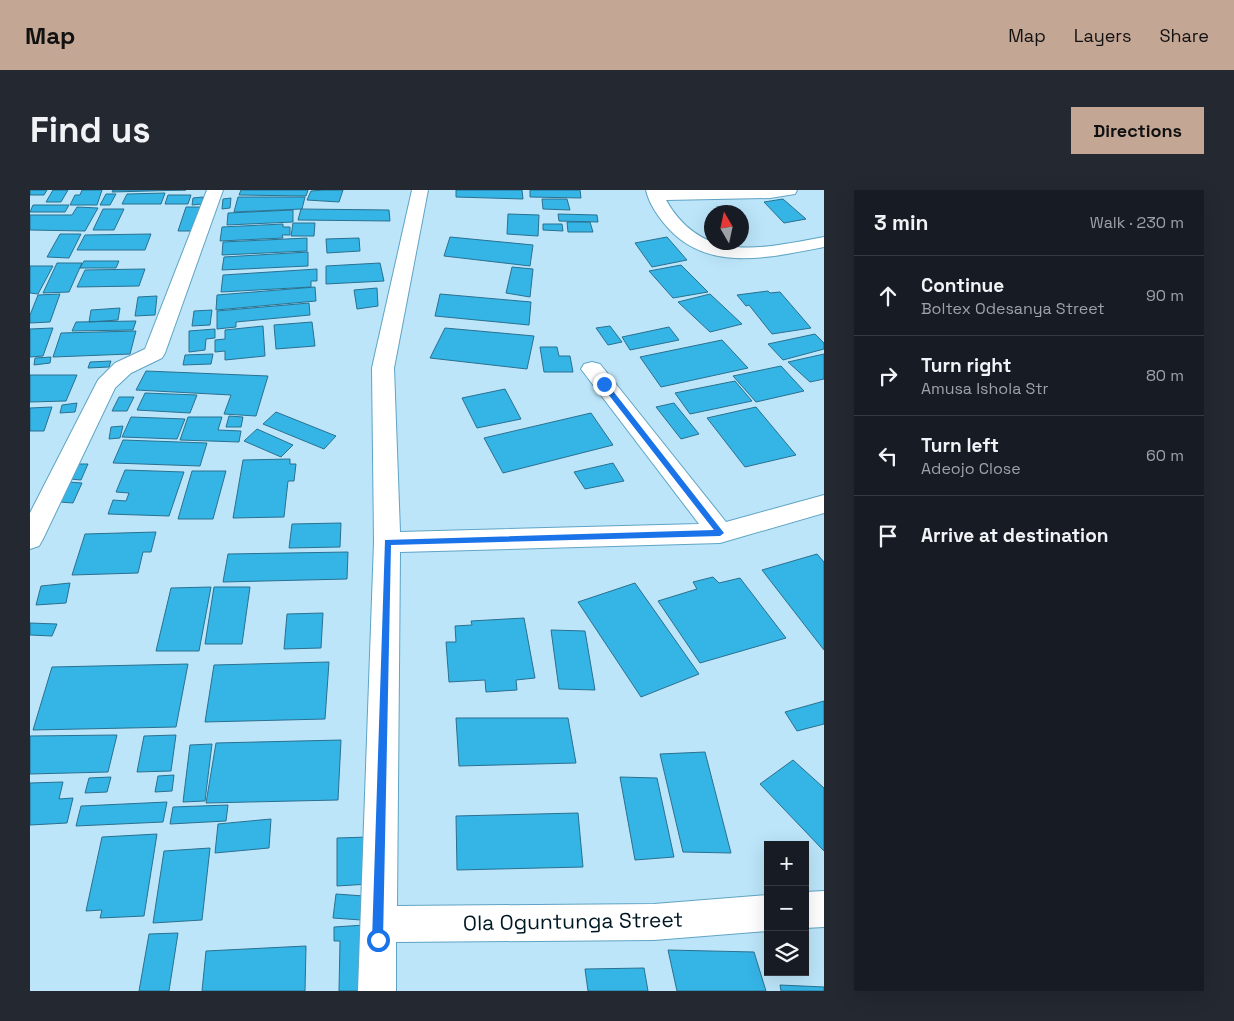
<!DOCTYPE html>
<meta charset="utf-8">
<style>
:root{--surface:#171b24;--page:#242831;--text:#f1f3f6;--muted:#9ea1a6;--line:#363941;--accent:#c4a694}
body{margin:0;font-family:"Space Grotesk",sans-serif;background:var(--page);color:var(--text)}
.controls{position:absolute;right:15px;bottom:15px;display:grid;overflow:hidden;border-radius:0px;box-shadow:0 5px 20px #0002}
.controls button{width:45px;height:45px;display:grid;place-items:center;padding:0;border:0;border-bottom:1px solid var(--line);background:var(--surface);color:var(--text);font:25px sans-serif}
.compass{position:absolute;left:674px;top:15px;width:45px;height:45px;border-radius:50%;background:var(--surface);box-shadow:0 5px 20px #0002;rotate:351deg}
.stop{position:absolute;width:15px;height:15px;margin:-11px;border:4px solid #1a73e8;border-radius:50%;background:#fff}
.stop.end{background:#1a73e8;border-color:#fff;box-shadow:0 1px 5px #0008}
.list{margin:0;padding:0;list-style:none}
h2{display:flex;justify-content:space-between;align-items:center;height:65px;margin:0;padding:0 20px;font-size:21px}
h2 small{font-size:16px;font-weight:400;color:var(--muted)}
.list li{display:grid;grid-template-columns:32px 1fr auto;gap:15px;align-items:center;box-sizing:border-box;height:80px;padding:0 20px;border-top:1px solid var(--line)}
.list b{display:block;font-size:19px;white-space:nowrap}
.list p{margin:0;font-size:16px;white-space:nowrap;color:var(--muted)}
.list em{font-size:16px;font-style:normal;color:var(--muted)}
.icon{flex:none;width:28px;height:28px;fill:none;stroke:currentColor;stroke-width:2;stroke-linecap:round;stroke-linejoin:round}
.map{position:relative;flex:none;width:794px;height:801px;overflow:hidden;border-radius:0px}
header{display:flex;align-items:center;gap:30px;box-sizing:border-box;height:70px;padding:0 25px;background:var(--accent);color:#111}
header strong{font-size:24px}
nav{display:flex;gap:28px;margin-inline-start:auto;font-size:18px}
.intro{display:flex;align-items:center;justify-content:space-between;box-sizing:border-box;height:120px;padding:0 30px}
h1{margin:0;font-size:35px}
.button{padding:12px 22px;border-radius:0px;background:var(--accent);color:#111;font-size:18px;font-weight:700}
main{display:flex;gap:30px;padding:0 30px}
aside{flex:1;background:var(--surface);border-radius:0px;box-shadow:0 5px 20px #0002}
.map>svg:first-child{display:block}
</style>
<header>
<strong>Map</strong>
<nav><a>Map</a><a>Layers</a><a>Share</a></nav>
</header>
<div class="intro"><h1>Find us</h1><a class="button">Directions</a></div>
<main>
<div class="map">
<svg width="794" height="801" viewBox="0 0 794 801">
<rect width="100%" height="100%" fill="#bce5f9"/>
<path fill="#35b4e6" stroke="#2a7190" d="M 0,0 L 17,0 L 14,5 L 0,5 Z
M 23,0 L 38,0 L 31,12 L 16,12 Z
M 52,0 L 72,0 L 67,15 L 40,15 L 45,5 L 50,5 Z
M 83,0 L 156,0 L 82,2 Z
M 211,0 L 278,0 L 276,6 L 209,5 Z
M 294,0 L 313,0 L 309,12 L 277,10 L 281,1 Z
M 426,0 L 492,0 L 493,9 L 426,7 Z
M 500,0 L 550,0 L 551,8 L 500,7 Z
M 135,3 L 131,14 L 92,14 L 97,4 Z
M 76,4 L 86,4 L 80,15 L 70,15 Z
M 138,5 L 161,5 L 158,14 L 135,14 Z
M 173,7 L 172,14 L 162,15 L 163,8 Z
M 208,7 L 275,7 L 272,19 L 204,22 Z
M 201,8 L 200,18 L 192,19 L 193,9 Z
M 512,9 L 537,9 L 540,20 L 513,19 Z
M 753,9 L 776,29 L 754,33 L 734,12 Z
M 3,15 L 39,15 L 35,22 L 0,22 Z
M 47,17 L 68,18 L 55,41 L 0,40 L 0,25 L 42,25 Z
M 156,17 L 174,17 L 166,41 L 148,41 Z
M 73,19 L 94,19 L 84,40 L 63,40 Z
M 271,19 L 359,20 L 360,31 L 268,30 Z
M 263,20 L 263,32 L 197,35 L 198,23 Z
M 478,24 L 509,25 L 508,46 L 477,44 Z
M 528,24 L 567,25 L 568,32 L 529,31 Z
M 537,32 L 560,32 L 563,42 L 538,42 Z
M 263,33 L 285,33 L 284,46 L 261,46 Z
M 253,34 L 253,37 L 260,37 L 260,45 L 252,45 L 253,48 L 190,51 L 192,37 Z
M 513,34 L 532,34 L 533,41 L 513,40 Z
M 30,44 L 51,44 L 39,68 L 17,67 Z
M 121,44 L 115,60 L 47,60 L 55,45 Z
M 420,47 L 503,55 L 500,76 L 414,66 Z
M 637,47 L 657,70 L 622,77 L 605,53 Z
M 277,48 L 277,61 L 192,65 L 193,52 Z
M 329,48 L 330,61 L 297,63 L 296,49 Z
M 278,62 L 278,76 L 192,80 L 194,67 Z
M 54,71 L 89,71 L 86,78 L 50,78 Z
M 27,73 L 52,73 L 39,102 L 13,103 Z
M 350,73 L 354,91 L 296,94 L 296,76 Z
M 651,75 L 678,102 L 643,108 L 619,81 Z
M 0,76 L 23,76 L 8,104 L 0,103 Z
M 482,77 L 503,79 L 500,107 L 476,103 Z
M 115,79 L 109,96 L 47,97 L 55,80 Z
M 287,79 L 287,91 L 281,91 L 281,97 L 191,102 L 193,85 Z
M 285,97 L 286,111 L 186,120 L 187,105 Z
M 347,98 L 348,116 L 327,119 L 324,100 Z
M 738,101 L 740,103 L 750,102 L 781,138 L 742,144 L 719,115 L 716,116 L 707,105 Z
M 30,104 L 20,132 L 0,133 L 0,125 L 8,105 Z
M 410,104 L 501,112 L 499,135 L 405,126 Z
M 680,104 L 712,134 L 680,142 L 648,112 Z
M 127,106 L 125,125 L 105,126 L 108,107 Z
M 279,113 L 280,125 L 206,132 L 206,137 L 187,139 L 187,121 Z
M 90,118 L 88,130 L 59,132 L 61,120 Z
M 182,120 L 180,135 L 162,136 L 164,121 Z
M 106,131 L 103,140 L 42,141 L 46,132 Z
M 282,132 L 285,156 L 246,159 L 244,135 Z
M 233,136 L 235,166 L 195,170 L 195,161 L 185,162 L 185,150 L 195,149 L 195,140 Z
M 580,136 L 592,152 L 578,155 L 566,138 Z
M 639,137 L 649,150 L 600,160 L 592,147 Z
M 23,138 L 13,166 L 0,167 L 0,139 Z
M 415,138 L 504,146 L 497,179 L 400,168 Z
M 185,139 L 185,148 L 176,149 L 175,160 L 159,162 L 159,141 Z
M 106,141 L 100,164 L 23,167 L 31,143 Z
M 785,144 L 794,153 L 794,159 L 753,170 L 738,154 Z
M 692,150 L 718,178 L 631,197 L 610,167 Z
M 510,157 L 527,157 L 529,166 L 540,166 L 543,182 L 514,182 Z
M 183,164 L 181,174 L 153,175 L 155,165 Z
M 794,164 L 794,189 L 780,192 L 758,172 Z
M 21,167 L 20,173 L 4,175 L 5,168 Z
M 81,171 L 79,177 L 58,178 L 60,172 Z
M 751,176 L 774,201 L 726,212 L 703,186 Z
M 116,181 L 238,186 L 226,226 L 194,224 L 201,205 L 106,200 Z
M 0,185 L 47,185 L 36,211 L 0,212 Z
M 705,191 L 722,211 L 660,224 L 645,203 Z
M 475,199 L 491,229 L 447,238 L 432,208 Z
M 115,203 L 167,205 L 160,223 L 107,220 Z
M 89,207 L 104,207 L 97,221 L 82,221 Z
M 47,213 L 45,222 L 30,223 L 32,215 Z
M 644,213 L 669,244 L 651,249 L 626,217 Z
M 22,217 L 14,241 L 0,241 L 0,218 Z
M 726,217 L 766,265 L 715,277 L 677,228 Z
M 246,222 L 306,246 L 294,259 L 233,234 Z
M 561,223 L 583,255 L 473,283 L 454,248 Z
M 199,226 L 213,227 L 211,237 L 196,237 Z
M 101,227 L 155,229 L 147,249 L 92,247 Z
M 158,227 L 192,227 L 188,240 L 211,241 L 209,252 L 150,250 Z
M 93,236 L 90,248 L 79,249 L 81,237 Z
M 227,239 L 263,255 L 251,267 L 214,251 Z
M 93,250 L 177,253 L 170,276 L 83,273 Z
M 260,269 L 260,274 L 266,274 L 264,291 L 258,291 L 254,327 L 203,328 L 213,270 Z
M 583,273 L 594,291 L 555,299 L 544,282 Z
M 47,274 L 58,274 L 51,290 L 40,289 Z
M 95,280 L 154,282 L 139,326 L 78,324 L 83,310 L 96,311 L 99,303 L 86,302 Z
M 162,281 L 196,281 L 183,329 L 148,329 Z
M 39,292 L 52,293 L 43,313 L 30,312 Z
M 311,333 L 310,357 L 259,358 L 262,334 Z
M 126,342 L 121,362 L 113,362 L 108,383 L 42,385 L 55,344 Z
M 318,362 L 317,389 L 193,392 L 198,364 Z
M 787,364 L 794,372 L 794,460 L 732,380 Z
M 683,387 L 689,393 L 710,388 L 756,448 L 670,473 L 628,411 L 667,399 L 663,392 Z
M 40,393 L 36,413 L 6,415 L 11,396 Z
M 605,393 L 669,484 L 611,507 L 548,412 Z
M 181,397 L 169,461 L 126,461 L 141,398 Z
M 184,397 L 220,397 L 212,454 L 175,454 Z
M 293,423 L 291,458 L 254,459 L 257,424 Z
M 494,428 L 505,488 L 486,490 L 487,500 L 456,502 L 455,490 L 419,492 L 416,452 L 426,452 L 425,436 L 442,435 L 441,431 Z
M 0,433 L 27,434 L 22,446 L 0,445 Z
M 521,440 L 555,441 L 565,500 L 529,499 Z
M 299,472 L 295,529 L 175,532 L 184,475 Z
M 158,474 L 146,537 L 3,540 L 22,477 Z
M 794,511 L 794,534 L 767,541 L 755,522 Z
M 426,528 L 538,528 L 546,573 L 429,576 Z
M 87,545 L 78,582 L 0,584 L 0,546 Z
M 146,545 L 141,581 L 107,582 L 114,546 Z
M 311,550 L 308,610 L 176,613 L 186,553 Z
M 182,554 L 175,611 L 153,612 L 160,555 Z
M 675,562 L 701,663 L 653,662 L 630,564 Z
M 763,570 L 794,598 L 794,661 L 730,594 Z
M 144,585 L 142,601 L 125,602 L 128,586 Z
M 81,587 L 77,602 L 55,603 L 59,588 Z
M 590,587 L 627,588 L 644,667 L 605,670 Z
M 33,592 L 29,609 L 43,608 L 37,633 L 0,635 L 0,593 Z
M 137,612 L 133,632 L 46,636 L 51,616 Z
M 198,615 L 196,631 L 140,634 L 143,617 Z
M 548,623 L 553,677 L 427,680 L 426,626 Z
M 241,629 L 239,658 L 185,663 L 188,634 Z
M 127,644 L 114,726 L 70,728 L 72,720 L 56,721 L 72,647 Z
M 339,647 L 340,694 L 307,696 L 307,648 Z
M 180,658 L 172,730 L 123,733 L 134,661 Z
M 306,704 L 334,706 L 331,730 L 303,728 Z
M 335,735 L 336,801 L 309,801 L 310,751 L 304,751 L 304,737 Z
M 148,743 L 139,801 L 109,801 L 119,744 Z
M 276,756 L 275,801 L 172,801 L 176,761 Z
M 638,760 L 724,762 L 736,801 L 647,801 Z
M 614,778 L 618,801 L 558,801 L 555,779 Z
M 750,795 L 794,797 L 794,801 L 751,801 Z"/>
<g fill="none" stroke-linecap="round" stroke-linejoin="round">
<g stroke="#5fa4c4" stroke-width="2">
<path id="minor" d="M 177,0 L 193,0 L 135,163 L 132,168 L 101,183 L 85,198 L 13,349 L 9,356 L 0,359 L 0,323 L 68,190 L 85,173 L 115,159 Z
M 382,0 L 398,0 L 364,178 L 370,342 L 669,334 L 551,179 L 554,174 L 562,172 L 570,174 L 696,332 L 794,305 L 794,323 L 690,353 L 370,362 L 367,716 L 624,714 L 738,705 L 738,741 L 624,750 L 366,752 L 366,801 L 328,801 L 344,352 L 342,178 Z
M 616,0 L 767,0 L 765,4 L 740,8 L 636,10 C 673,75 733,58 794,47 L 794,57 C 741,67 680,83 639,39 C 629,28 619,14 616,0 Z
M 794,701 L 794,737 L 775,738 L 775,702 Z"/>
</g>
<use href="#minor" fill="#fff" fill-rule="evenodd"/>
</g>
<path fill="#1a73e8" d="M 571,192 L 576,192 L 694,343 L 690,346 L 361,355 L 353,750 L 348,756 L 342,750 L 355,350 L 684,340 L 571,195 Z"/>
<g text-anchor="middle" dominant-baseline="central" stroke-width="4.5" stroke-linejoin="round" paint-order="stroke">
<g font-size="21" fill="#001824" stroke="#fff">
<text transform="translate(543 731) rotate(-1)">Ola Oguntunga Street</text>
</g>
</g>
</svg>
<div class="controls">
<button>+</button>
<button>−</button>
<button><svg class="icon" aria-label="layers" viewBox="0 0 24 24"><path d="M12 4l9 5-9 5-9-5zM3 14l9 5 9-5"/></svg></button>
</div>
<svg class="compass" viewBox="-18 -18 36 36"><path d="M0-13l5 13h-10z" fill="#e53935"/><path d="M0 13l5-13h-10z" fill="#9ea1a6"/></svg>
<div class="stop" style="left:348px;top:750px"></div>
<div class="stop end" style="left:574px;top:194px"></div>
</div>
<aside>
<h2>3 min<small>Walk · 230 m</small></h2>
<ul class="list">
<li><svg class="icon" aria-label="ahead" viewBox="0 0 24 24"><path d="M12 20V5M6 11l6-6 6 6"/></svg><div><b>Continue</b><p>Boltex Odesanya Street</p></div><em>90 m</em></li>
<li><svg class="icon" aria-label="right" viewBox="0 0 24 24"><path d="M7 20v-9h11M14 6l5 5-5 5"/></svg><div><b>Turn right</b><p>Amusa Ishola Str</p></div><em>80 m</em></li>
<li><svg class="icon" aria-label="left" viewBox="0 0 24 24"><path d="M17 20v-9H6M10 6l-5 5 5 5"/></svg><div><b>Turn left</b><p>Adeojo Close</p></div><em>60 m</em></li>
<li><svg class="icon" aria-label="arrive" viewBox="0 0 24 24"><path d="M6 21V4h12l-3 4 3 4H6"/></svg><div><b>Arrive at destination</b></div></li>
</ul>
</aside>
</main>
